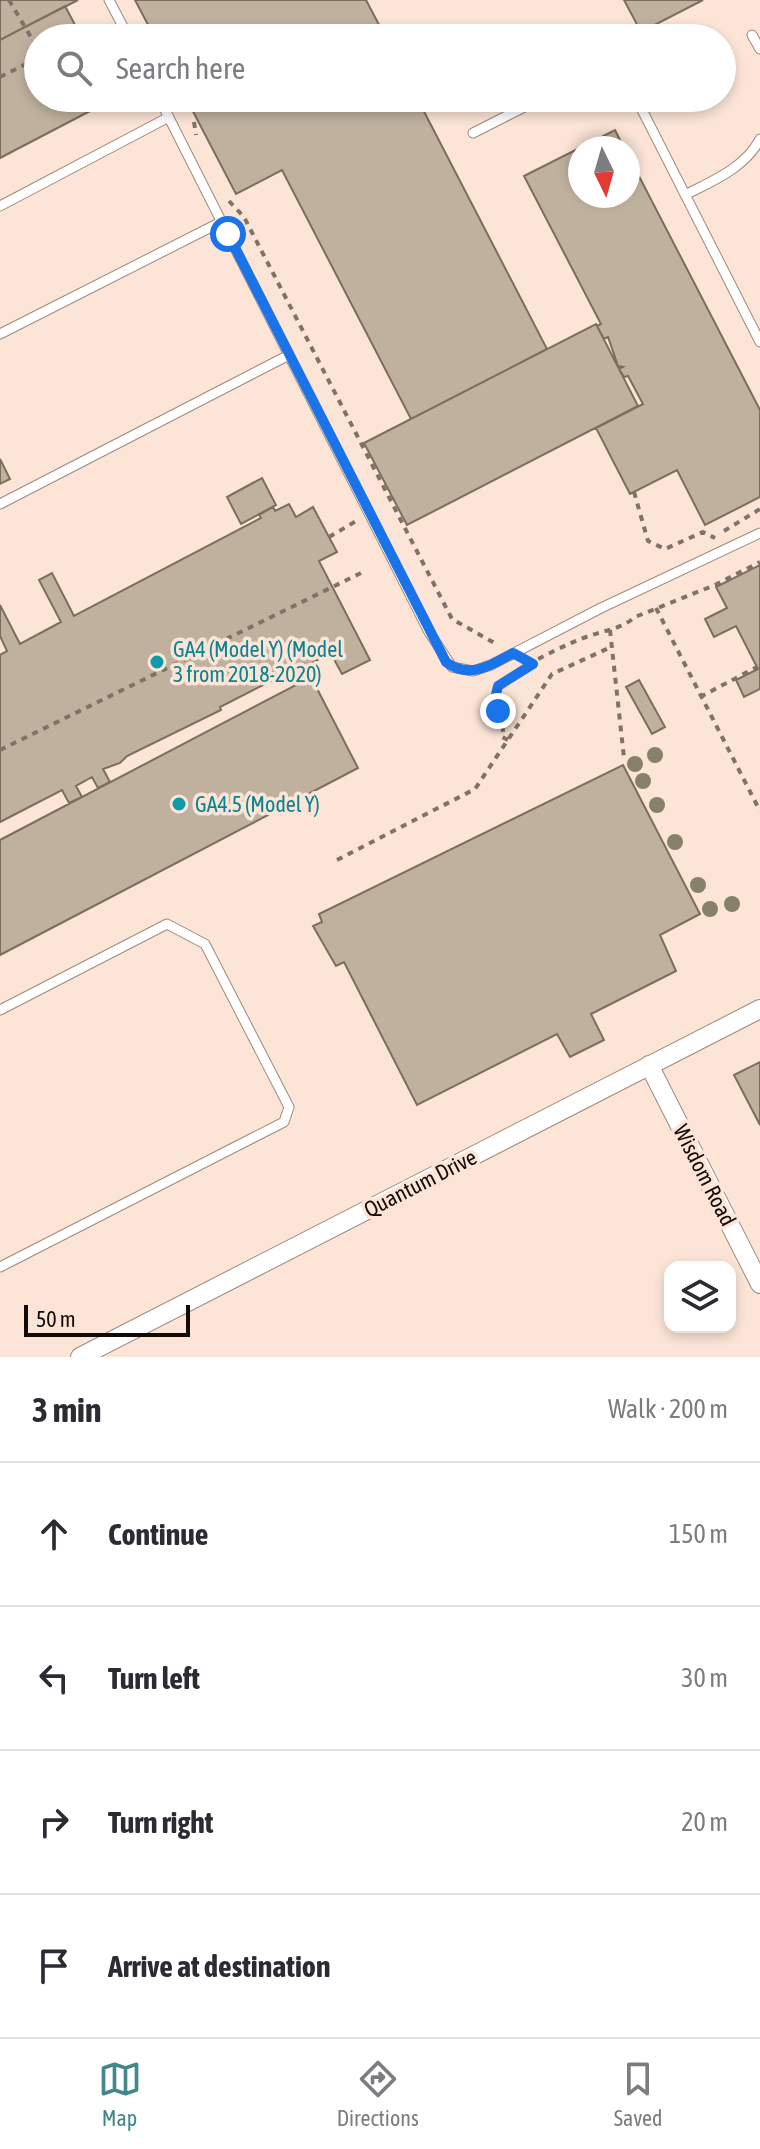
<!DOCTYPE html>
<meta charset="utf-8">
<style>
:root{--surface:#fff;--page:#f2f2f3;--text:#2b2b33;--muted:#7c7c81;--line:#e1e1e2;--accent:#40888b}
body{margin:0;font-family:"Asap Condensed",sans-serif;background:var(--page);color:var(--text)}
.controls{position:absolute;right:24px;bottom:24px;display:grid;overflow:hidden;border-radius:16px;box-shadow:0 4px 12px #0003}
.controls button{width:72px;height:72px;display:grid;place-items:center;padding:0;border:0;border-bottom:2px solid var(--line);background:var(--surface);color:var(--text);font:40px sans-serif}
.compass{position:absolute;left:568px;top:136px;width:72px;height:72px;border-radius:50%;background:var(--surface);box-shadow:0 4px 12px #0003;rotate:175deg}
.scale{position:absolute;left:24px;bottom:20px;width:166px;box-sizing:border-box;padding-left:8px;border:4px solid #120b07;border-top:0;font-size:22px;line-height:28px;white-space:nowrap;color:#120b07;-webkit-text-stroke:6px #fce5d7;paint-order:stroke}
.stop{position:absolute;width:24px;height:24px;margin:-18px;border:6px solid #1a73e8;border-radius:50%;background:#fff}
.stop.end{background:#1a73e8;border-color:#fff;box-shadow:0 2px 8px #0008}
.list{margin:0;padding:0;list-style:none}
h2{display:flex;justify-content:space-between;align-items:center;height:104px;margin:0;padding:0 32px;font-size:34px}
h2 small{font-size:26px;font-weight:400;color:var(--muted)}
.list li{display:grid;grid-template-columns:52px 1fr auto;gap:24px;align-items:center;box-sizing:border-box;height:144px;padding:0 32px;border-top:2px solid var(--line)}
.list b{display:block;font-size:30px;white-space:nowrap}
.list em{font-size:26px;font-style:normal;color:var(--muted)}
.icon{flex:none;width:44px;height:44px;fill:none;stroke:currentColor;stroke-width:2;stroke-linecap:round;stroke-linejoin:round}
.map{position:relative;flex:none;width:760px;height:1357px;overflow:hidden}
.search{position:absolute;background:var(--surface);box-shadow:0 4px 12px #0003;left:24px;right:24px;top:24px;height:88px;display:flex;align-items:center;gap:20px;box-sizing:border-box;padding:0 28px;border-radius:44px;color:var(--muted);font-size:30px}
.sheet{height:680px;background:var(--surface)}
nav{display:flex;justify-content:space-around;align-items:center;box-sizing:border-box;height:112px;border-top:2px solid var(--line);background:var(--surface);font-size:22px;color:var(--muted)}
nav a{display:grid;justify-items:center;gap:4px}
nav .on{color:var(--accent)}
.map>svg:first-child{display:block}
</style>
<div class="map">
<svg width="760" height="1357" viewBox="0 0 760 1357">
<rect width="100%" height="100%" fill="#fce5d7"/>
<path fill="#bfb19e" stroke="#7b6e5c" stroke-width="2" d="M 0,0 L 78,0 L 0,40 Z
M 135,0 L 366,0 L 386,38 L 155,38 Z
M 624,0 L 703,0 L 641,32 Z
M 65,6 L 82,38 L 38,38 L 38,98 L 113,99 L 0,158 L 0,40 Z
M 186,98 L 417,98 L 547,349 L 411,419 L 282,170 L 236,194 Z
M 615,130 L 624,148 L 580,148 L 580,196 L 628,196 L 628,155 L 760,410 L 760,497 L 705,525 L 677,470 L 630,494 L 596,428 L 643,404 L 628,376 L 624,377 L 619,369 L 623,367 L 618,366 L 608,337 L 604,339 L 597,326 L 601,324 L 524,176 Z
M 596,324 L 638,406 L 407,525 L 364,443 Z
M 0,459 L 10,479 L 0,484 Z
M 262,478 L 276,505 L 241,524 L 227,497 Z
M 289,504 L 296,517 L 313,507 L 337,552 L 319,561 L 370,660 L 342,674 L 329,650 L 317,657 L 319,659 L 305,667 L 304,664 L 220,707 L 221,710 L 127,756 L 120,763 L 103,769 L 110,782 L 98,788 L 92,777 L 76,786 L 82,797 L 69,803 L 62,790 L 0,822 L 0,655 L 7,651 L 0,636 L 0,605 L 20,644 L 61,622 L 39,580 L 52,573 L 74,616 L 261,518 L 259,515 L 273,507 L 275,511 Z
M 760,565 L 760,689 L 744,697 L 736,680 L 758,669 L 736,626 L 714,637 L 705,619 L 727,608 L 716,587 Z
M 311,677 L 358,768 L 0,955 L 0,840 Z
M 639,680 L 665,727 L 652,734 L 626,687 Z
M 623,765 L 700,914 L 660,935 L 676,971 L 591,1014 L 604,1040 L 570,1057 L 557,1034 L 417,1105 L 344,962 L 336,966 L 313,926 L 322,922 L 319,914 Z
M 760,1062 L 760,1125 L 734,1075 Z"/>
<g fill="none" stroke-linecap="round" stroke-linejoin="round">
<g stroke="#9e897d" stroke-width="11">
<path id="service" d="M 109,0 L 129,38
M 752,35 L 760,49
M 159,98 L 429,632 L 452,667 L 473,671 L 491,665 L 601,608 L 760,533
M 636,98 L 760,342
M 473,133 L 542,98
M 685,195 C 712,181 745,168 760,139
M 0,206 L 169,117
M 0,334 L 221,222
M 0,504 L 289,355
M 0,1010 L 167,924 L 205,944 L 289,1107 L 284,1122 L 0,1267"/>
</g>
<g stroke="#9e897d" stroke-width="20">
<path id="minor" d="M 649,1065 L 760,1284
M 80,1357 L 760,1009"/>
</g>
<path stroke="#807169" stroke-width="4" stroke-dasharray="6 6" stroke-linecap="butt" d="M 9,0 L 38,49
M 0,77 L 38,58
M 194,122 L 196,135
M 229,201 L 244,217 L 452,619 L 498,645
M 634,492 L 648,541 L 665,549 L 703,532 L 715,538
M 724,531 L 760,509
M 329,537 L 358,520
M 656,608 L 760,811
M 610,630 L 624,758
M 700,697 L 757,667
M 508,740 L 502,737 C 507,720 489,705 497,688 C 503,674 572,641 589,636 C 606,630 621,629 635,617 L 715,585 L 760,562
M 0,750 L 361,573
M 337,860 L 475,789 L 552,674 L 611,647"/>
<use href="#service" stroke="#fff" stroke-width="9"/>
<use href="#minor" stroke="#fff" stroke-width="18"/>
</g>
<g fill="#878169">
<circle cx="655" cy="755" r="8"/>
<circle cx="635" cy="764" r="8"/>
<circle cx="643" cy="781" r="8"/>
<circle cx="657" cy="805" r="8"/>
<circle cx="675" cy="842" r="8"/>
<circle cx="698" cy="885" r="8"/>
<circle cx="732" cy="904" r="8"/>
<circle cx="710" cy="909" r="8"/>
</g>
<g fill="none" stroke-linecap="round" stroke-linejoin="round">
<path stroke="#1a73e8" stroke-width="10" d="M 228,234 L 446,662 C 469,680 492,665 513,653 L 533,664 L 498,686 L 495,699 L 498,711"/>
</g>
<g fill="#0f9aa8" stroke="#fce5d7" stroke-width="3">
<circle cx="157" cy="662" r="8"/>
<circle cx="179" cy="804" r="8"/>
</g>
<g text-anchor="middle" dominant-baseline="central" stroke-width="7" stroke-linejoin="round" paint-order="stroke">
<g font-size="22" fill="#0d838f" stroke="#fce5d7" text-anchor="start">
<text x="173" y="649">GA4 (Model Y) (Model<tspan x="173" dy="25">3 from 2018-2020)</tspan></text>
<text x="195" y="804">GA4.5 (Model Y)</text>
</g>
<g font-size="22" fill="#120b07" stroke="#fce5d7">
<text transform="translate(705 1175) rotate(63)">Wisdom Road</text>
<text transform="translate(420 1183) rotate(-27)">Quantum Drive</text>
</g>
</g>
</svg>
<div class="controls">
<button><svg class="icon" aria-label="layers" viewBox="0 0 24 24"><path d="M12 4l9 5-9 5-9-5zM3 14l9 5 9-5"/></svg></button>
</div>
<svg class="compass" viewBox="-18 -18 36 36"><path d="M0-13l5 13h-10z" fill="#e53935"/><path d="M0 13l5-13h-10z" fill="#7c7c81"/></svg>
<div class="scale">50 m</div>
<div class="stop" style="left:228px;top:234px"></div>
<div class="stop end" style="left:498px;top:711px"></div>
<div class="search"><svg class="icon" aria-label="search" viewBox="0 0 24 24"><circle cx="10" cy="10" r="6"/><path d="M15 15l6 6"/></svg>Search here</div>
</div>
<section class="sheet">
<h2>3 min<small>Walk · 200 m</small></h2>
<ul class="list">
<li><svg class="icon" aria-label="ahead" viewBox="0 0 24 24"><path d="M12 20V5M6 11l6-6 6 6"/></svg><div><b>Continue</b></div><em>150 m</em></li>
<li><svg class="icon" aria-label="left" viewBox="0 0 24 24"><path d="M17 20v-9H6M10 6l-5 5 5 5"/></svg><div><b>Turn left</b></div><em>30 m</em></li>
<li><svg class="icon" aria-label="right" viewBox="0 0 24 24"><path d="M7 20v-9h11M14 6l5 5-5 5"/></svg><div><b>Turn right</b></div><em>20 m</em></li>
<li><svg class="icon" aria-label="arrive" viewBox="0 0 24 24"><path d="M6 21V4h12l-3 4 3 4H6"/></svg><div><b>Arrive at destination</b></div></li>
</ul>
</section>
<nav>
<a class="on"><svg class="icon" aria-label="map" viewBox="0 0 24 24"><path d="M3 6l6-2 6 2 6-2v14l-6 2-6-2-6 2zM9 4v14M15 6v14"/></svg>Map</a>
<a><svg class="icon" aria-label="directions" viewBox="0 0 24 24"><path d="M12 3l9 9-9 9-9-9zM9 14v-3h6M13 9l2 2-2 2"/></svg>Directions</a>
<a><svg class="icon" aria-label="saved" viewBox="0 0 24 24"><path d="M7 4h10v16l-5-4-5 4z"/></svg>Saved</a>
</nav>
